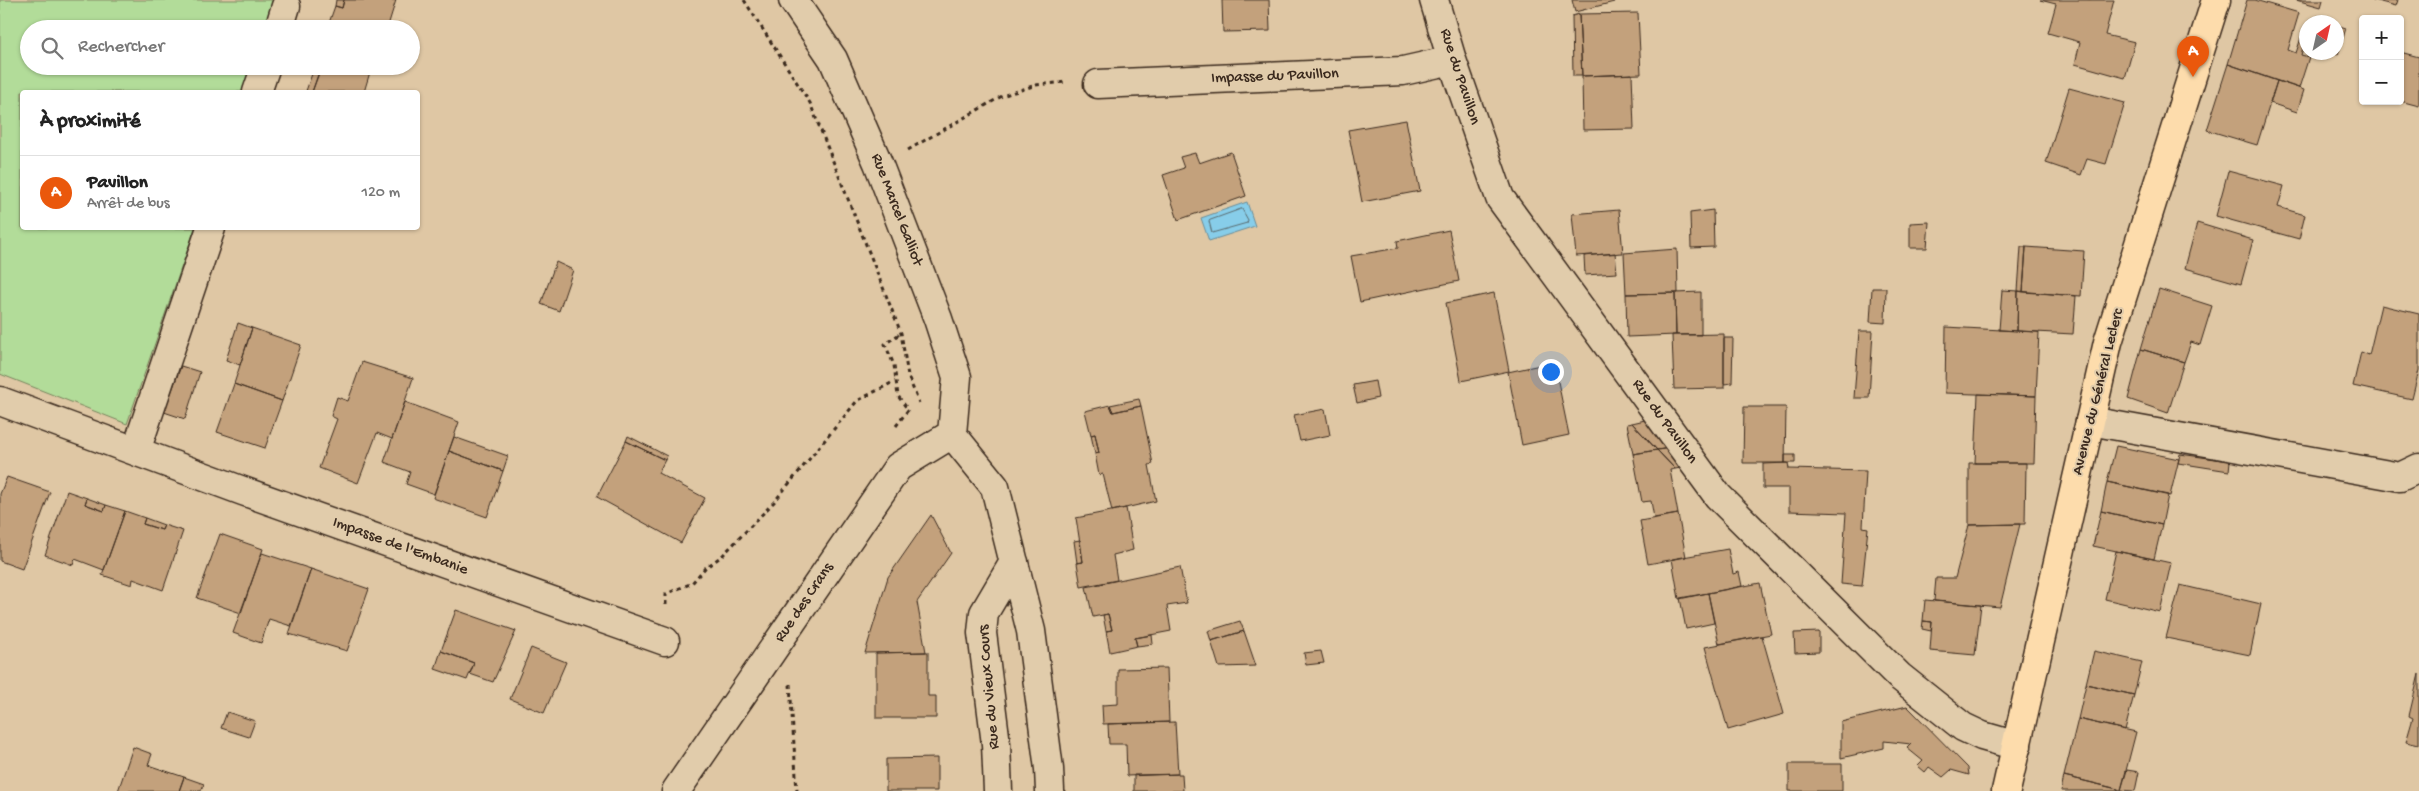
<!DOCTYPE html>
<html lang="fr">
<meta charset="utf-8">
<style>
:root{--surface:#fff;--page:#f6f6f6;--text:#222;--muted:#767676;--line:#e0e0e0;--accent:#ea580c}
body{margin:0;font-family:"Gochi Hand",sans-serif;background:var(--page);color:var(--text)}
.controls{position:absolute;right:15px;top:15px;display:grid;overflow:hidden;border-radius:5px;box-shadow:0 1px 4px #0004}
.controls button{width:45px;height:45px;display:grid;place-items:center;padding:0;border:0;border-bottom:1px solid var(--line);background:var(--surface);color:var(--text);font:25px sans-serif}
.compass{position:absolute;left:2299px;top:15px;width:45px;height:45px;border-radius:50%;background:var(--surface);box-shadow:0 1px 4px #0004;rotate:34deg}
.you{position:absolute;left:1550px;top:371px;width:18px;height:18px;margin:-12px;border:4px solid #fff;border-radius:50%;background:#1a73e8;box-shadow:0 0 0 8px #1a73e833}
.badge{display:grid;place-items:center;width:32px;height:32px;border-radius:50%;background:var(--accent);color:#fff;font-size:16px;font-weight:700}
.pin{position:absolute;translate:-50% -41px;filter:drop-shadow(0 1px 2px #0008)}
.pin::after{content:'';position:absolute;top:26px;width:18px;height:15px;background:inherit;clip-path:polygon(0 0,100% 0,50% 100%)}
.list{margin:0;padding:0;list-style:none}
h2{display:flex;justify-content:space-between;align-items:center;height:65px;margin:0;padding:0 20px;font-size:21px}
h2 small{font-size:16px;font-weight:400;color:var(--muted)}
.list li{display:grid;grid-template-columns:32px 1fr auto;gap:15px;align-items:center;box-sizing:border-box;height:75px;padding:0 20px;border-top:1px solid var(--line)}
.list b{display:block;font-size:19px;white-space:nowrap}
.list p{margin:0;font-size:16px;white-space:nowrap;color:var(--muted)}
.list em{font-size:16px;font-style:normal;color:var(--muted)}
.icon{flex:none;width:28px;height:28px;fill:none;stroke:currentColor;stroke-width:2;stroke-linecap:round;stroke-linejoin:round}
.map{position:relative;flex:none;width:2419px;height:791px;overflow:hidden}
.search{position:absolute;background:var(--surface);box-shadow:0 1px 4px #0004;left:20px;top:20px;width:400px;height:55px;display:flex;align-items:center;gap:12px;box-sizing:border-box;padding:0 18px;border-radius:28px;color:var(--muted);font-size:19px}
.panel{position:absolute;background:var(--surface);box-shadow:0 1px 4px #0004;left:20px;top:90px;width:400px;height:140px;border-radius:5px}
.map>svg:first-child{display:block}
</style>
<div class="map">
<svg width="2419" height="791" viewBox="0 0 2419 791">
<rect width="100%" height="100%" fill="#dfc7a4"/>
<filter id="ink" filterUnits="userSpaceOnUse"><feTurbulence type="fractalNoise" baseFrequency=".02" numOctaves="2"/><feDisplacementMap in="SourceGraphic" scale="10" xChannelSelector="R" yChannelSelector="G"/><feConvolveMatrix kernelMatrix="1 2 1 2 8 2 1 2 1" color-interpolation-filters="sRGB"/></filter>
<g filter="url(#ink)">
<path fill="#b2dc99" stroke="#76835c" d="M 0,0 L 275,0 L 265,29 L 29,29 L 29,66 L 252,66 L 242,92 L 22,92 L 22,228 L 195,228 L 127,424 L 0,374 Z"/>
<path fill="#87cde9" stroke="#698c98" d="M 1247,202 L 1255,226 L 1209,241 L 1201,218 Z"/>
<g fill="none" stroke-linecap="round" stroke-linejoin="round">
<path stroke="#596b6f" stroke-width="1" d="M 1242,209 L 1248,220 L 1247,223 L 1212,233 L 1209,221 Z"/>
</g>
<path fill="#c3a17b" stroke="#3b2a1e" d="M 336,0 L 344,0 L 342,8 L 335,6 Z
M 344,0 L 396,0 L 387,29 L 346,29 L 329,23 L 335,6 L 342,8 Z
M 1222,0 L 1269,0 L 1270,31 L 1223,32 Z
M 1572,0 L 1613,0 L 1614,2 L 1575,12 Z
M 2040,0 L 2114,0 L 2105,35 L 2135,42 L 2125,78 L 2075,64 L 2080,42 L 2048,33 L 2056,4 Z
M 2247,0 L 2255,0 L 2299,13 L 2288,50 L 2296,53 L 2302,35 L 2306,37 L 2306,45 L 2304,44 L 2301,55 L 2309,57 L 2299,88 L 2228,64 Z
M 2296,0 L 2323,0 L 2321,7 Z
M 2373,0 L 2398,0 L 2396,6 Z
M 1638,13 L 1641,74 L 1582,76 L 1579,14 Z
M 1579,14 L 1582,76 L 1573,76 L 1572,16 Z
M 2336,25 L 2346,28 L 2338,55 L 2330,52 L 2336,52 Z
M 2400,52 L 2419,57 L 2419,106 L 2400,101 Z
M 2228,64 L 2277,81 L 2257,145 L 2207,130 Z
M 321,66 L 352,66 L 370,72 L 364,92 L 312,92 Z
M 313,71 L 319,73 L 312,92 L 310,92 L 306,91 Z
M 1632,74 L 1634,129 L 1583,130 L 1582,76 Z
M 2277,81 L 2304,90 L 2297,112 L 2270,103 Z
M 2069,88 L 2125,103 L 2106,164 L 2087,159 L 2081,175 L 2046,163 Z
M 1406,120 L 1420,191 L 1362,202 L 1348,130 Z
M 1231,152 L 1246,196 L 1178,220 L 1163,175 L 1184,168 L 1180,157 L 1195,153 L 1199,163 Z
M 2228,171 L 2284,186 L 2278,207 L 2305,215 L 2299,239 L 2216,216 Z
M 1619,210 L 1623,253 L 1576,256 L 1572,214 Z
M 1713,210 L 1714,247 L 1691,248 L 1690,213 Z
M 1929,222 L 1927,248 L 1910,248 L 1910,223 Z
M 2197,223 L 2253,240 L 2241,284 L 2185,268 Z
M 1449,230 L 1459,281 L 1360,302 L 1351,256 L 1398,248 L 1397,241 Z
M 2021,247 L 2026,247 L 2023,292 L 2018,291 Z
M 2026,247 L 2084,251 L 2081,296 L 2023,292 Z
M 1677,249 L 1678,293 L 1626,294 L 1624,253 Z
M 1615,253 L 1617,273 L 1585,275 L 1584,256 Z
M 556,262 L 573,270 L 559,311 L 541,304 Z
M 1872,288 L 1886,288 L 1885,323 L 1870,322 Z
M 2159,289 L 2212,306 L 2200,345 L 2191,342 L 2184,362 L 2141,349 Z
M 2002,290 L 2018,291 L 2017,331 L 1999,330 Z
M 2018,291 L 2076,296 L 2073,334 L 2017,331 Z
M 1701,292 L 1701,335 L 1676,335 L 1675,293 Z
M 1494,293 L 1509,371 L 1461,381 L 1446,303 Z
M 1675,293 L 1676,335 L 1627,337 L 1626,294 Z
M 2381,305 L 2419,314 L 2419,370 L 2412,399 L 2353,386 L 2361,352 L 2369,355 Z
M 238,323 L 252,328 L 240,365 L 226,360 Z
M 1946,327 L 2039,332 L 2036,396 L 1945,393 Z
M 252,328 L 301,345 L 282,401 L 234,384 Z
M 1859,331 L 1873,331 L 1869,398 L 1854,398 Z
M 1724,334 L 1724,388 L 1674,389 L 1672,335 Z
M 1724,338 L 1733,338 L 1732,383 L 1724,384 Z
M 2141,349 L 2184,362 L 2168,413 L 2128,399 Z
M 362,362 L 413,378 L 392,439 L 377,433 L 358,483 L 319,468 L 337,419 L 331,416 L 337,397 L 348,401 Z
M 1554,362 L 1569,435 L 1522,445 L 1508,372 Z
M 181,366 L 200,372 L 185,419 L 164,412 Z
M 1375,381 L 1378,398 L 1357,403 L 1353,385 Z
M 234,384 L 282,401 L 265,448 L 217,432 Z
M 1978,394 L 2036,396 L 2034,463 L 1975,463 Z
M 1139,399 L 1141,406 L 1113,412 L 1110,405 Z
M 405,402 L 459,422 L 434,494 L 406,484 L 410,472 L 384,462 Z
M 1110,405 L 1113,412 L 1141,406 L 1153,464 L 1149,465 L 1156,501 L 1112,511 L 1103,474 L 1099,475 L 1095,454 L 1099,453 L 1095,434 L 1091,435 L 1085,411 Z
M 1744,407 L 1786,407 L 1785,463 L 1743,463 Z
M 1325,409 L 1330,435 L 1300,441 L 1294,415 Z
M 1645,420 L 1670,448 L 1657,450 L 1632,423 Z
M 1632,423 L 1657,450 L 1633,454 L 1627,424 Z
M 1095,434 L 1099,453 L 1095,454 L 1091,435 Z
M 628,436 L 667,456 L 665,460 L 626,441 Z
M 454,437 L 508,456 L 503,471 L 449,451 Z
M 626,441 L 665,460 L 658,473 L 705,498 L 681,543 L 597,497 Z
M 2116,446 L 2179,459 L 2170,496 L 2107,482 Z
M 1670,448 L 1687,467 L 1675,469 L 1657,450 Z
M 1657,450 L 1675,469 L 1670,470 L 1678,514 L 1654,518 L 1651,501 L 1642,502 L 1633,454 Z
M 449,451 L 503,471 L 487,517 L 433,498 Z
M 2180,454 L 2230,461 L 2229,471 L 2178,463 Z
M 1785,455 L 1795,455 L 1795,463 L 1785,463 Z
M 1788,463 L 1789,469 L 1866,471 L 1863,527 L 1868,528 L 1862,586 L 1841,584 L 1846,513 L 1789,511 L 1789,488 L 1763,488 L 1763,464 Z
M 1969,463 L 2026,463 L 2025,524 L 1969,525 Z
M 7,477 L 50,492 L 22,569 L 0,561 L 0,494 Z
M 2107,482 L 2168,495 L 2162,525 L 2101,511 Z
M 67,491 L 87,498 L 85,504 L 104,511 L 106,505 L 125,511 L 104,570 L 75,559 L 73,565 L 45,555 Z
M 87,498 L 106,505 L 104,511 L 85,504 Z
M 1126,508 L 1133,550 L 1113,555 L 1117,580 L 1081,587 L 1077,563 L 1083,562 L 1076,518 Z
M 125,511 L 145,518 L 143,524 L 162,530 L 164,525 L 183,531 L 163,590 L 133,579 L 132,585 L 102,575 Z
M 2101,511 L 2162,525 L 2154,559 L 2093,546 Z
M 1678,514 L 1686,557 L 1648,564 L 1640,521 Z
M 931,515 L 951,553 L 917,602 L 926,652 L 865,653 L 888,577 Z
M 145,518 L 164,525 L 162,530 L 143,524 Z
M 2020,524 L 2000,607 L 1934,601 L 1936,578 L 1955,578 L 1969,525 Z
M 220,534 L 263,549 L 241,613 L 197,598 Z
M 1080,540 L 1083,562 L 1077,563 L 1074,541 Z
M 1728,549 L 1733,574 L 1739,572 L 1742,586 L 1679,599 L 1672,559 Z
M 2116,551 L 2171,563 L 2160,612 L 2105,599 Z
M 262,553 L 311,569 L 291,626 L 269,619 L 261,643 L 233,633 Z
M 1180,567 L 1187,603 L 1167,606 L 1171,631 L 1135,638 L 1137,646 L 1110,652 L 1106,631 L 1112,630 L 1108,614 L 1093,617 L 1086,587 Z
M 311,569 L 369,589 L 347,651 L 289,634 Z
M 1760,583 L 1771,634 L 1719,644 L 1708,593 Z
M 2180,585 L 2261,604 L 2250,655 L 2166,638 Z
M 1708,593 L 1714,623 L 1686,629 L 1680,598 Z
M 1925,600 L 1981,605 L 1975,655 L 1930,651 L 1932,622 L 1923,621 Z
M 456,610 L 516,631 L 493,682 L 470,674 L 474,663 L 441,651 Z
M 1108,614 L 1112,630 L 1106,631 L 1103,615 Z
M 1240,621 L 1244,631 L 1211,641 L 1208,631 Z
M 1923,621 L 1932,622 L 1931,631 L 1922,629 Z
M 1244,631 L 1256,666 L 1219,667 L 1211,641 Z
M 1819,632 L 1819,652 L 1795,653 L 1794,633 Z
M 1152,635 L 1153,644 L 1137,646 L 1135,638 Z
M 1762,636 L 1784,714 L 1728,730 L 1705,647 Z
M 531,648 L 566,662 L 544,713 L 510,699 Z
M 441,651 L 474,663 L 467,680 L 435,669 Z
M 1321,651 L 1324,663 L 1306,665 L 1304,653 Z
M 2094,651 L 2142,662 L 2134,695 L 2086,684 Z
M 926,652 L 928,652 L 928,696 L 936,696 L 936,718 L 876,718 L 876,653 Z
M 1167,668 L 1169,722 L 1103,724 L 1102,705 L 1118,704 L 1118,669 Z
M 2419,674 L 2419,745 L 2406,742 L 2413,718 L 2409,716 Z
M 2086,684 L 2134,695 L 2125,730 L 2078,719 Z
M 1907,706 L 1968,768 L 1969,775 L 1951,770 L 1943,777 L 1929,767 L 1925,772 L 1918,766 L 1923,761 L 1907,748 L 1911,744 L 1884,741 L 1884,748 L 1841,758 L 1841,722 Z
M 227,712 L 255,721 L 249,737 L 221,728 Z
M 2078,719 L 2136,732 L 2121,790 L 2064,776 Z
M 1175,722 L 1178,774 L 1127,776 L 1126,744 L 1109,744 L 1108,724 Z
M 133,747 L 152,754 L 148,765 L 184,777 L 179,791 L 118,791 Z
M 937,758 L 937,791 L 886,791 L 886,759 Z
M 1789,764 L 1842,764 L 1842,791 L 1789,791 Z
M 2127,770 L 2139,772 L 2135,791 L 2121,790 Z
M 1182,774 L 1183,791 L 1134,791 L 1134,775 Z
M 2064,776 L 2118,789 L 2118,791 L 2061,791 Z
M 184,777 L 204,784 L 201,791 L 179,791 Z"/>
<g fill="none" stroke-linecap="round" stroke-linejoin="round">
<g stroke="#3b2a1e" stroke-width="31">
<path id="minor" d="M 793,0 L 833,59 L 878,163 L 938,319 L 957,377 L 952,434
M 1434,0 L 1452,60 L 1500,198 L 1718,496 L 1899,676 L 1963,727 L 1982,736 L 2017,746
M 279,29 L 286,6
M 1098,84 L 1403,71 L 1452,60
M 257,92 L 266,66
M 0,401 L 243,491 L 665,641
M 2090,421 L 2400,477 L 2419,468
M 952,434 L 995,487 L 1031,631 L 1049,769 L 1050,791
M 136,451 L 211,228
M 676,791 L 898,467 L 952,434
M 998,791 L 996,744 L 982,633 L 984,613 L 1014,562"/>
</g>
<g stroke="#3b2a1e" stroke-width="31">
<path id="major" d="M 2006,791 L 2108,342 L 2216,0"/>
</g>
<path stroke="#3b2a1e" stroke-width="3" stroke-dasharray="4 4" stroke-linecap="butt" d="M 744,0 L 810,103 L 901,333 L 908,376 L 919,403
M 908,150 L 1002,96 L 1036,85 L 1066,82
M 896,426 L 908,410 L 898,396 L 894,365 L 885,344 L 901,333
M 666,605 L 666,594 L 692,583 L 705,568 L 722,556 L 774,502 L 857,401 L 895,381
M 790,684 L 797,791"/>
<use href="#minor" stroke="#e1ccab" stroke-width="28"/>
<use href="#major" stroke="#fddcac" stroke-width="28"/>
</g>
</g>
<g text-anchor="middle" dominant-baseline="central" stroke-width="4" stroke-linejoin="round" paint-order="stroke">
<g font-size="16" fill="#3b2a1e" stroke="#e1ccab">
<text transform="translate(1275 77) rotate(-2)">Impasse du Pavillon</text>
<text transform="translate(1459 77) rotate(72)">Rue du Pavillon</text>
<text transform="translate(896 210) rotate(69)">Rue Marcel Galliot</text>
<text transform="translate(2099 392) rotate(-76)">Avenue du Général Leclerc</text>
<text transform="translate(1664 422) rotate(54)">Rue du Pavillon</text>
<text transform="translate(400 547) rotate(20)">Impasse de l'Embanie</text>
<text transform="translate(805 603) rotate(-56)">Rue des Crans</text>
<text transform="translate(990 687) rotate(-95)">Rue du Vieux Cours</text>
</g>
</g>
</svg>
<div class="controls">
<button>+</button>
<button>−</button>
</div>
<svg class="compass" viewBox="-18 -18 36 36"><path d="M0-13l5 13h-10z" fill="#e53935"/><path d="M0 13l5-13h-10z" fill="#767676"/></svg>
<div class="you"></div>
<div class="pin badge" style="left:2193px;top:77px">A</div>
<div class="search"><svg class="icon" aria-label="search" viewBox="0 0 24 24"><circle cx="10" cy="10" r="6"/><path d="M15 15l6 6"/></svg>Rechercher</div>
<section class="panel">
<h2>À proximité<small></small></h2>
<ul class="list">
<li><span class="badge">A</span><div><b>Pavillon</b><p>Arrêt de bus</p></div><em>120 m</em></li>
</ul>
</section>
</div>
